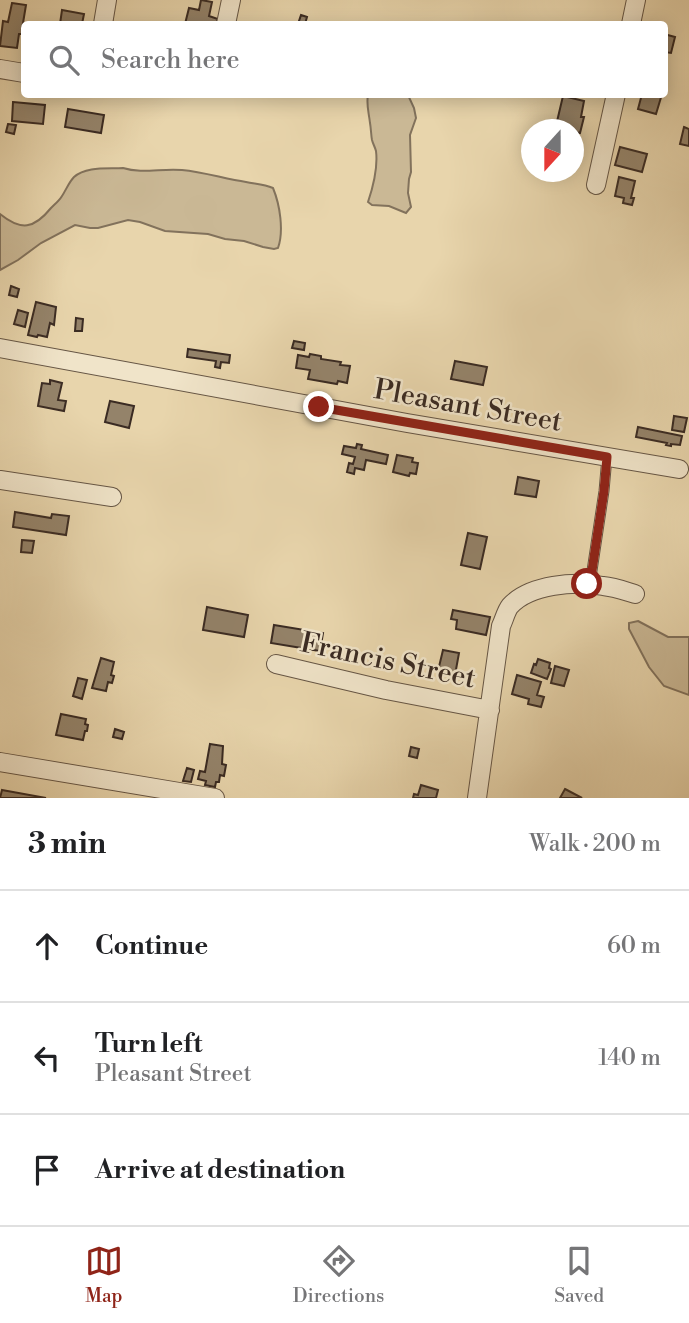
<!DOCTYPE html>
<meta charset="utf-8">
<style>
:root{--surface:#fff;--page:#f6f6f6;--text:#202124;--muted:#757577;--line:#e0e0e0;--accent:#8f2418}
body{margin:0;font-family:"Libre Bodoni",serif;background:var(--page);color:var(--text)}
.compass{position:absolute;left:521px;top:119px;width:63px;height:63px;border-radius:50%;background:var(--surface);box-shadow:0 4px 18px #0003;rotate:201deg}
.stop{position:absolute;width:21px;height:21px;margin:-16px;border:5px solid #8f2418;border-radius:50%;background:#fff}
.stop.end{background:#8f2418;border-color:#fff;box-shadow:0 2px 7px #0008}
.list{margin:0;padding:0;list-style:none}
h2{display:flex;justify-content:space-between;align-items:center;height:91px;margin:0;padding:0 28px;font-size:30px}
h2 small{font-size:23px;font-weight:400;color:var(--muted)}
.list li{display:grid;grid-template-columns:46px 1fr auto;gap:21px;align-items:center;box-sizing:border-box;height:112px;padding:0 28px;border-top:2px solid var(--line)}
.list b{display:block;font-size:26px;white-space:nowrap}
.list p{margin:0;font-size:23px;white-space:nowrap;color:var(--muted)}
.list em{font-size:23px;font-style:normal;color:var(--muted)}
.icon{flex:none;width:38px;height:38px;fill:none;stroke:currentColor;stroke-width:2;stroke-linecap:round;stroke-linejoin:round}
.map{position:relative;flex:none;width:689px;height:798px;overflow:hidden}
.search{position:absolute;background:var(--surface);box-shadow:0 4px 18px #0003;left:21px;right:21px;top:21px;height:77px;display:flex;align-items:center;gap:18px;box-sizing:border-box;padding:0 24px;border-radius:7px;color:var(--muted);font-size:26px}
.sheet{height:427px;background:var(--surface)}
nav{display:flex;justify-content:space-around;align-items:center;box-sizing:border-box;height:98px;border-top:2px solid var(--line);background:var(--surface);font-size:19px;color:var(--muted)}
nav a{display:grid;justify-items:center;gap:4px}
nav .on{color:var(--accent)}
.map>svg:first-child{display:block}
</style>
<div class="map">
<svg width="689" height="798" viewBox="0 0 689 798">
<rect width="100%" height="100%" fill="#e8d5ac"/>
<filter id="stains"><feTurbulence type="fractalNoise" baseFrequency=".00286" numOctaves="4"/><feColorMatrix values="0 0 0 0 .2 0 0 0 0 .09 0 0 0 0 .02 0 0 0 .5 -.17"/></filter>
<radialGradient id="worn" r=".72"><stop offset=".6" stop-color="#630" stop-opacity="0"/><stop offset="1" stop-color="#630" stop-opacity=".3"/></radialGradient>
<path fill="#cab895" stroke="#82725c" stroke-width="2" d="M 368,95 L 408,95 L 414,108 L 416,118 L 410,135 L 411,172 L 409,179 L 408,193 L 411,207 L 406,213 L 389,206 L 372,205 L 368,202 C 373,187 378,167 376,151 C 375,147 373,144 372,140 C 371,135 371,128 370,123 C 369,113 366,105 368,95 Z
M 123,168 C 142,174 162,168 182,170 C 204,172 225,179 246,182 C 256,184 264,184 273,188 C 280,205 284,231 278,248 L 274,249 L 263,247 L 244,241 L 225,239 L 208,234 L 165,231 L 140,222 L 128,220 L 98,228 L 90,228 L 75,225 L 41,243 L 18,260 L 0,270 L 0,214 C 21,231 34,229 51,208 C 55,204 59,201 62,196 C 66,190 69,182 74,177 C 86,166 108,169 123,168 Z
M 638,621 L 668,637 L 689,637 L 689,695 L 664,686 L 649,667 L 629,629 L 629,623 Z"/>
<path fill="#94836a" stroke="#3a2b23" stroke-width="2" d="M 201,0 L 212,2 L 209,16 L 218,19 L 216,24 L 185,24 L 189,8 L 199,10 Z
M 12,3 L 26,5 L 22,29 L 24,29 L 24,34 L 19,34 L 17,48 L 0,46 L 3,21 L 8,22 Z
M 62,10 L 84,14 L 82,24 L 60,24 Z
M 301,15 L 307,17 L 305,24 L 298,24 Z
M 664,34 L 675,37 L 671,53 L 664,52 Z
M 642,94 L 662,94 L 656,114 L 638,109 Z
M 563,96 L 584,101 L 581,117 L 584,117 L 580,133 L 575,132 L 574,139 L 574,130 L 555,130 Z
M 13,102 L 45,105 L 43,124 L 12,121 Z
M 68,109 L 104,115 L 101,133 L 65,127 Z
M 8,124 L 16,125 L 14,134 L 6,132 Z
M 684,127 L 689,129 L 689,146 L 680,144 Z
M 620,147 L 647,154 L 642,172 L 615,165 Z
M 619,177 L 635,181 L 631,198 L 634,198 L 632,205 L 623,203 L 624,198 L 615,196 Z
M 11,286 L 19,289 L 17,297 L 9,295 Z
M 36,302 L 56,307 L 54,325 L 50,323 L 47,337 L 38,335 L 37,337 L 28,335 Z
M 18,310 L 28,313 L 25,327 L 14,324 Z
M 76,318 L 83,319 L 82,331 L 75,331 Z
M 294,341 L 305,343 L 304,350 L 292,348 Z
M 188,349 L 230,355 L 229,363 L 221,362 L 220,368 L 215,367 L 216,361 L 187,357 Z
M 310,354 L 321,356 L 321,359 L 341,362 L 340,365 L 350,366 L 347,383 L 338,381 L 337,384 L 308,379 L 310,370 L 296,368 L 298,355 L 309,357 Z
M 455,361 L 487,367 L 483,385 L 451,379 Z
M 50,380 L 62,383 L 58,400 L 66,401 L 64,411 L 38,406 L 42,383 L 50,384 Z
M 110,401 L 134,406 L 129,428 L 105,422 Z
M 674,416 L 687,418 L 684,432 L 672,430 Z
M 638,427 L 682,436 L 680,445 L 671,444 L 671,446 L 666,445 L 667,443 L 636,437 Z
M 357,444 L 362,445 L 361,449 L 388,455 L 386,464 L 366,460 L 364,470 L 355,468 L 354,474 L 347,472 L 349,463 L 353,464 L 355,457 L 342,454 L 344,446 L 356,448 Z
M 397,455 L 413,458 L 412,462 L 418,463 L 416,474 L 410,473 L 409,476 L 393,472 Z
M 518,477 L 539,481 L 536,497 L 515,494 Z
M 15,512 L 51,518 L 52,514 L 69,516 L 66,535 L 13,527 Z
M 468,533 L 487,537 L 480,569 L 461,565 Z
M 22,540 L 34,541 L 32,553 L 21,552 Z
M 207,607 L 248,615 L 244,637 L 203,630 Z
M 453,610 L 490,617 L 486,635 L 456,629 L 457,620 L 451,619 Z
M 274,625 L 323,633 L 320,651 L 271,643 Z
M 443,650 L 459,653 L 455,675 L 438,671 Z
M 101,658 L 114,662 L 111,675 L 114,676 L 112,683 L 108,682 L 106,691 L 92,688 Z
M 538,659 L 550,663 L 549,668 L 551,669 L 547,679 L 531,673 L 534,664 L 536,665 Z
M 555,666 L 569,670 L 564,686 L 551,683 Z
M 517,675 L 541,682 L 537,695 L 544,697 L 541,707 L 528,704 L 529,699 L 512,694 Z
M 78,678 L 87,680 L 82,699 L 73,696 Z
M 61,714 L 86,719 L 85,724 L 88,725 L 87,731 L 85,731 L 83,740 L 56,735 Z
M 115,729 L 124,732 L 122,739 L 113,737 Z
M 210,744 L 223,746 L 222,764 L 226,765 L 224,776 L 220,775 L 219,782 L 216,782 L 215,787 L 205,785 L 206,781 L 198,779 L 200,771 L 205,772 Z
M 411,747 L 419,749 L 417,758 L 409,756 Z
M 187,768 L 194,770 L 191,782 L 183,781 Z
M 421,785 L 438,790 L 436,798 L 413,798 L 414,794 L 418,795 Z
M 565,789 L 582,798 L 560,798 Z
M 2,790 L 46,798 L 0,798 Z"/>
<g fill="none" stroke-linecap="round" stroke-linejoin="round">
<g stroke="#665645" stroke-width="11">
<path id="service" d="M 590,584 L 604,491 L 607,457"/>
</g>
<g stroke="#665645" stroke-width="20">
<path id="minor" d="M 103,24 L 107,0
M 226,24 L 231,0
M 631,24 L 636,0
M 0,69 L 24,73
M 596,185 L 616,94
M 0,348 L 407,423 L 679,469
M 0,480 L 112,497
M 276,664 L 386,690 L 490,710
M 0,762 L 215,798
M 477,798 L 501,626 C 504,620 506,611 510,606 C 530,584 575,581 603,586 C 614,587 625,591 635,594"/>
</g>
<use href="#service" stroke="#f0e4c9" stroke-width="9"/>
<use href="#minor" stroke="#f0e4c9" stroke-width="18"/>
</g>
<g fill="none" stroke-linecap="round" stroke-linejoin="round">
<path stroke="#8f2418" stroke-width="9" d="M 319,407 L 607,457 L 604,491 L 590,584 L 587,584"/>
</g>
<g text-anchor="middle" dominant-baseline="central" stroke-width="5" stroke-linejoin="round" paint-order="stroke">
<g font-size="28" fill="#3a2b23" stroke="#f0e4c9">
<text transform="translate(468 406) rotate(10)">Pleasant Street</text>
<text transform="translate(388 661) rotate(12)">Francis Street</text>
</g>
</g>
<rect width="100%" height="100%" filter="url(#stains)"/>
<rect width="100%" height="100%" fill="url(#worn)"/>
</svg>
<svg class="compass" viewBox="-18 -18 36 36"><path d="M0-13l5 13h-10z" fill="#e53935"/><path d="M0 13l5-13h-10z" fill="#757577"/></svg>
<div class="stop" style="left:587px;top:584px"></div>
<div class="stop end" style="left:319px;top:407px"></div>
<div class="search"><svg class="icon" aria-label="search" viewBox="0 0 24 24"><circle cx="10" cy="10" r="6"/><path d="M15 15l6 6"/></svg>Search here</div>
</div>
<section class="sheet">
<h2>3 min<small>Walk · 200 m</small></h2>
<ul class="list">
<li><svg class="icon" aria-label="ahead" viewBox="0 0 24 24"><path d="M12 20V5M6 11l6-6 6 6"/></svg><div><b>Continue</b></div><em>60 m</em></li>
<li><svg class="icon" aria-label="left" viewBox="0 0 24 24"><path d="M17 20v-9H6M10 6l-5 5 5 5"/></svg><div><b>Turn left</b><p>Pleasant Street</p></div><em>140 m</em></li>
<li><svg class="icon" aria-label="arrive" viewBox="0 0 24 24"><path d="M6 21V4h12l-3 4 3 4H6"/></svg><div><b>Arrive at destination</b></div></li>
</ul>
</section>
<nav>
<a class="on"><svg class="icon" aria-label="map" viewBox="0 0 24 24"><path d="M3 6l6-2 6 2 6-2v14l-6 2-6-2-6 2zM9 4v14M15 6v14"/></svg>Map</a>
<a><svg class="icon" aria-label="directions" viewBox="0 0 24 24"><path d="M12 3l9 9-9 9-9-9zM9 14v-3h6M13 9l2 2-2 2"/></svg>Directions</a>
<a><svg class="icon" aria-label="saved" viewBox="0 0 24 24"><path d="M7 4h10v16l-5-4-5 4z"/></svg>Saved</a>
</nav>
